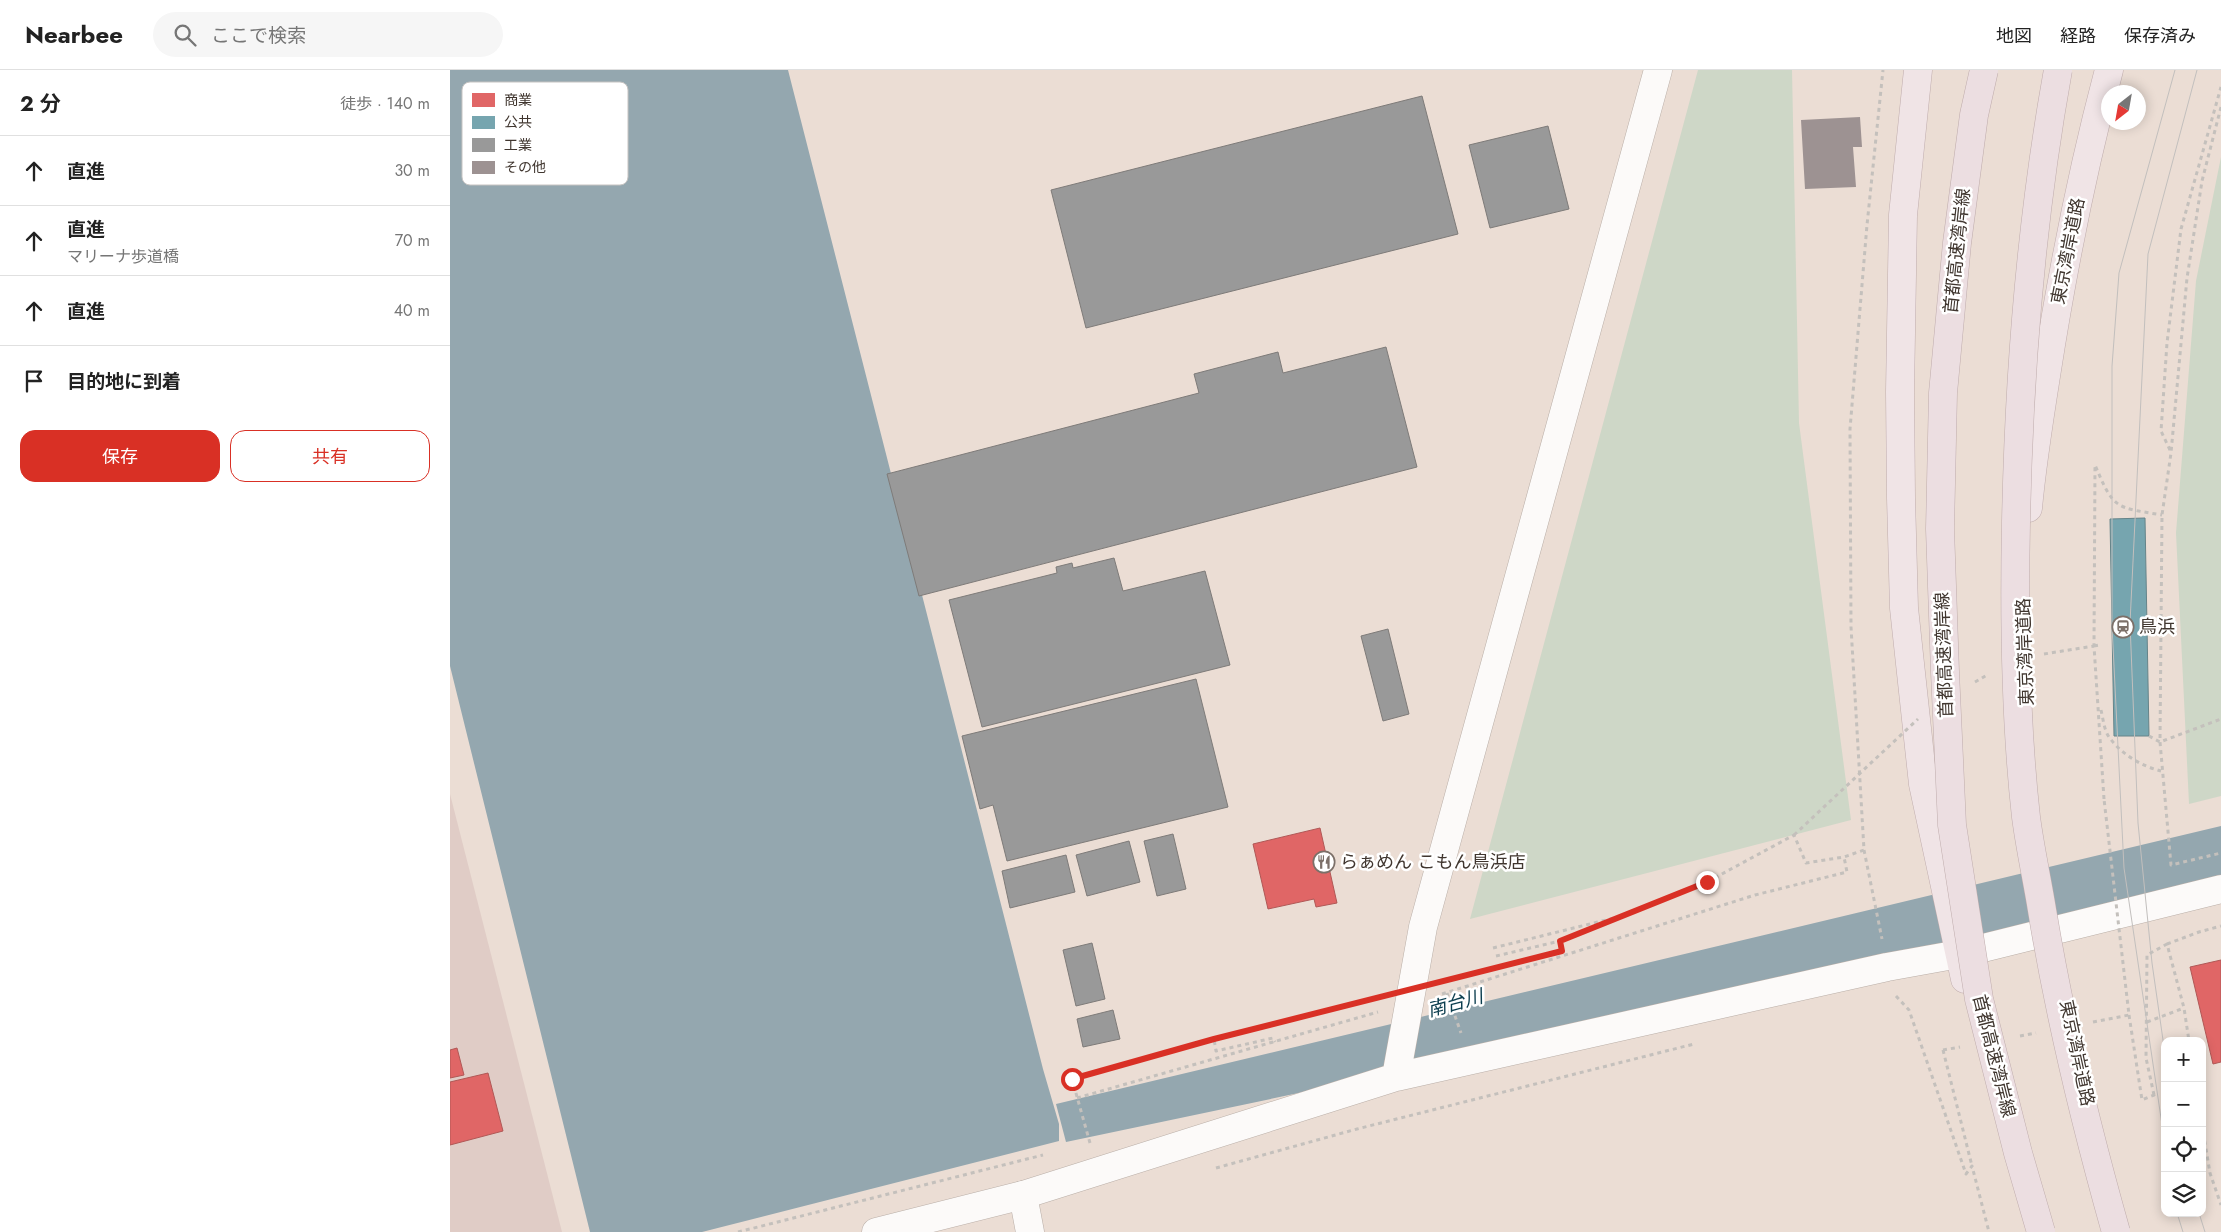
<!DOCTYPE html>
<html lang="ja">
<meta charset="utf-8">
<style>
:root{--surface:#fff;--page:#f6f6f6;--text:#222;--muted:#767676;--line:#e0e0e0;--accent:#d93025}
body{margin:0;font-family:Jost,"Noto Sans JP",sans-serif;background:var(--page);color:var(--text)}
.controls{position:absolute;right:15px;bottom:15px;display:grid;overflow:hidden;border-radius:10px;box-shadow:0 2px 12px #0003}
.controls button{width:45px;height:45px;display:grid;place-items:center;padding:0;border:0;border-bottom:1px solid var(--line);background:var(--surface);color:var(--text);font:25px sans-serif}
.compass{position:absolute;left:1651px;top:15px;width:45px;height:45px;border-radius:50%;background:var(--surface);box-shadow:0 2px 12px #0003;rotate:211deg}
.stop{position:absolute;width:15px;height:15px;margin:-11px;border:4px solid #d93025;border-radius:50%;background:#fff}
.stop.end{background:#d93025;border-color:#fff;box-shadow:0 1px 5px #0008}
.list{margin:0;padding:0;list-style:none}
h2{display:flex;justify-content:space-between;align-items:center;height:65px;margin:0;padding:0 20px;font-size:21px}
h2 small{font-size:16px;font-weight:400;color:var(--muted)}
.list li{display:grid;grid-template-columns:32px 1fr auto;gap:15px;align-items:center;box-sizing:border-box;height:70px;padding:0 20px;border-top:1px solid var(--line)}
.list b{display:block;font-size:19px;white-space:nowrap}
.list p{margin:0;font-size:16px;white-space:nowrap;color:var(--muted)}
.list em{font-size:16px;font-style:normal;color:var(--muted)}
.actions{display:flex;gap:10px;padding:15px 20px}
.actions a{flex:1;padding:11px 0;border:1px solid var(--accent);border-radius:15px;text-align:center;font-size:18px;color:var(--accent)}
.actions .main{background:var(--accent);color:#fff}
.icon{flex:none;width:28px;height:28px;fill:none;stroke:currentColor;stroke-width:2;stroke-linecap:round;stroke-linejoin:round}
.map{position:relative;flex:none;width:1771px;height:1162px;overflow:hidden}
header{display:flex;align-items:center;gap:30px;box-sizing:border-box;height:70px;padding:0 25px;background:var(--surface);border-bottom:1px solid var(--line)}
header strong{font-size:24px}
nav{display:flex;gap:28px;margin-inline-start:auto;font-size:18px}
.search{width:350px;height:45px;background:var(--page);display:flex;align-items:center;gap:12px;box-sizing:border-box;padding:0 18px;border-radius:28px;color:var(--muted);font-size:19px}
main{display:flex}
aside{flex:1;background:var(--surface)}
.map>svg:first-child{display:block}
</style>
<header>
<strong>Nearbee</strong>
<div class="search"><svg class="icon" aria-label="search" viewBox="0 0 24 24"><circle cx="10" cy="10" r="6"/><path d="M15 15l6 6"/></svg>ここで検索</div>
<nav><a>地図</a><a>経路</a><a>保存済み</a></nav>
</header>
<main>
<aside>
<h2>2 分<small>徒歩 · 140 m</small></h2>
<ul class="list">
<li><svg class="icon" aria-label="ahead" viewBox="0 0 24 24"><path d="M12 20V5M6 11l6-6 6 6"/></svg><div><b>直進</b></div><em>30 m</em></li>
<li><svg class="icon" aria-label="ahead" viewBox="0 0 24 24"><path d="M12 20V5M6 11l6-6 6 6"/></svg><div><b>直進</b><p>マリーナ歩道橋</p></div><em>70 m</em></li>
<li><svg class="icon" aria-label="ahead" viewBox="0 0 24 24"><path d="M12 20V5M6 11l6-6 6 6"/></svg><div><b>直進</b></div><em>40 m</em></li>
<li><svg class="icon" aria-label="arrive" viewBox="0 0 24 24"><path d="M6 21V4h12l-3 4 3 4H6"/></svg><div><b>目的地に到着</b></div></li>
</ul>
<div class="actions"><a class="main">保存</a><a>共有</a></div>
</aside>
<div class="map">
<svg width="1771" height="1162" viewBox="0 0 1771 1162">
<rect width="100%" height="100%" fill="#ebddd4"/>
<path fill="#e0ccc6" d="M 0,724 L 112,1162 L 0,1162 Z"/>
<path fill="#ced7c7" d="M 1248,0 L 1342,0 L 1349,353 L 1401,750 L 1020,849 Z
M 1771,87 L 1771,726 L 1739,734 L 1726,463 L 1746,211 Z"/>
<path fill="#94a7af" d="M 0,0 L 338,0 L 593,999 L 609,1054 L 609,1071 L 252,1162 L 140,1162 L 0,596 Z
M 1771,756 L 1771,819 L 1509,884 L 616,1072 L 606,1034 Z"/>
<path fill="#e06666" stroke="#b05856" d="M 870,758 L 887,833 L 866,837 L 864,829 L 818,839 L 803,774 Z
M 1771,890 L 1771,992 L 1763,994 L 1740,897 Z
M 7,978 L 14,1005 L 0,1008 L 0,980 Z
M 38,1003 L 53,1061 L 0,1075 L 0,1012 Z"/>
<path fill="#76a5af" stroke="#668489" d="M 1695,448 L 1699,666 L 1664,666 L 1660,449 Z"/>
<path fill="#999" stroke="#7e7b79" d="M 972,26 L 1008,164 L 636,258 L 601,120 Z
M 1098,56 L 1119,139 L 1040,158 L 1019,75 Z
M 936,277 L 967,397 L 469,526 L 437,404 L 749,323 L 744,304 L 828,282 L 833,303 Z
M 664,488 L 673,521 L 755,501 L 780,595 L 532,657 L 499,530 L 607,503 L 606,497 L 622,493 L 623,498 Z
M 938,559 L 959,644 L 933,651 L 911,566 Z
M 746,609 L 778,737 L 557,791 L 543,735 L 530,739 L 512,666 Z
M 723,764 L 736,819 L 707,826 L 694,771 Z
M 679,771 L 690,812 L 637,826 L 626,785 Z
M 616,785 L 625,822 L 560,838 L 552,801 Z
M 642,873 L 655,929 L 626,936 L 613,880 Z
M 663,940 L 670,969 L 633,977 L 627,949 Z"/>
<path fill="#9d9292" d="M 1410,47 L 1412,77 L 1403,77 L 1406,117 L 1355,119 L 1351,50 Z"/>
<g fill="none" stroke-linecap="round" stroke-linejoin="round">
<g stroke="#b9aea7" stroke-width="29">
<path id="minor" d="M 573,1125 L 580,1162"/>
</g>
<g stroke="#b9aea7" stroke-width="29">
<path id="tertiary" d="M 946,1007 L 973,857 L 1208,0
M 426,1162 L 573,1125 L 946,1007 L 1437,897 L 1509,884 L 1771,819"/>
</g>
<g stroke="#bfacac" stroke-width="29">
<path id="trunk" d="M 1468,0 L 1453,145 L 1450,322 L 1451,428 L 1454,538 L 1473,714 L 1515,909
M 1578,438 C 1582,394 1589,350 1596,306 C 1612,203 1632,101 1659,0"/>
</g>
<path stroke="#c4c0bc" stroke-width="3" stroke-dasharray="4 4" stroke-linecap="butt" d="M 1771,37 L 1752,111 L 1737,208 L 1721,383 L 1712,445 L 1710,672 L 1721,795 L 1771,783
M 1720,380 L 1711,361 L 1717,273 L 1731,159 L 1771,17
M 1644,576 L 1650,575
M 1651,640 C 1653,648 1654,660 1659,667 C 1671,684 1691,696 1711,701
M 1699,666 L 1710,672 L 1771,649
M 1654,729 L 1644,576 L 1645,395 C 1664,440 1665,437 1712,445
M 1414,780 L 1432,869
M 1717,874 L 1749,862 L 1771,856
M 1043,878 L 1164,848
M 1098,885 L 1112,881 L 1110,871 L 1257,812 L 1344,765 L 1356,793 L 1394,787 L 1414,780 L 1401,557 L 1400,359 L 1417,155 L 1433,0
M 1046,886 L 1110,871
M 997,923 L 1011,963
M 992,924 L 1305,825 L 1397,802 L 1394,787
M 1446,926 L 1459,940 L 1516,1104 L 1522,1096 L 1539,1162
M 1679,945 L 1692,1030 L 1704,1025 L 1703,1023
M 1697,952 L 1734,938
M 1493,980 L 1522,1096
M 1704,1025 L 1696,988 L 1697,885 L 1717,874 L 1734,938 L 1739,971
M 627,1028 L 928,942
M 1752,1055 L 1760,1103 L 1771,1135
M 640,1073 L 622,1009 L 764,969 L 766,981 L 823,968 L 825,972
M 766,1098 L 907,1059 L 1244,974
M 288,1162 L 593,1085"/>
<use href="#minor" stroke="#fcfaf9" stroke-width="28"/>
<use href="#tertiary" stroke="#fcfaf9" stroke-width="28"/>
<use href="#trunk" stroke="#f0e4e6" stroke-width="28"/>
<path stroke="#c2bfbd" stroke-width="1" d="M 1715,984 L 1702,893 L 1688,753 L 1680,553 L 1698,184 L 1747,0
M 1715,1075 L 1674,798 L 1662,556 L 1662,296 L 1669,203 L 1725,0
M 1727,1143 L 1733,1162
M 1749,1143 L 1755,1162"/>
<g stroke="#bfacac" stroke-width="29" stroke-linecap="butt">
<path id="motorway-bridge" d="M 1534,0 L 1524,45 L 1507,173 L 1493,323 L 1490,459 L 1495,602 L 1502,755 L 1529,929 L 1568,1083 L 1591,1162
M 1608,0 C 1581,149 1569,301 1566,452 C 1564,550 1565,649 1576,747 C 1580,778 1587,809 1592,840 C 1610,949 1636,1056 1666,1162"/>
</g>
<path stroke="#c4c0bc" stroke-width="3" stroke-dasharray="4 4" stroke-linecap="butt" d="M 1594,584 L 1644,576
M 1525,612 L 1537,605
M 1344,765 L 1468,649
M 1643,952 L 1679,945 L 1654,729
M 1570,966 L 1586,963
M 764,969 L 1098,885
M 1493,980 L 1510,977"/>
<use href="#motorway-bridge" stroke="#ecdee1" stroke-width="28"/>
</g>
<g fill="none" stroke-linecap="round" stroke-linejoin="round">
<path stroke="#d93025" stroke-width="6" d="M 622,1009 L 764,969 L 1112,881 L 1110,871 L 1257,812"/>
</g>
<defs>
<g id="station-ring" transform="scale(1.125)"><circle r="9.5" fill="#fff" stroke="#7c7069" stroke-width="1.5"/><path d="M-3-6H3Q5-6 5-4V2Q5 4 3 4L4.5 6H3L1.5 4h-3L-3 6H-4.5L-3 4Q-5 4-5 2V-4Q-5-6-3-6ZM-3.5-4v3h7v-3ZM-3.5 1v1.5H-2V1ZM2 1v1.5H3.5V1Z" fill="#7c7069"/></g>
<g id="restaurant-ring" transform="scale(1.125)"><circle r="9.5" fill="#fff" stroke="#7c7069" stroke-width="1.5"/><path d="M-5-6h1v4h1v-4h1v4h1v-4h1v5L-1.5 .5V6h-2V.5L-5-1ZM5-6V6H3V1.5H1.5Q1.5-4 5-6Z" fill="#7c7069"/></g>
</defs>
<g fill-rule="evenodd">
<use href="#station-ring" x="1673" y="557"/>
<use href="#restaurant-ring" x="874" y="792"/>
</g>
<g text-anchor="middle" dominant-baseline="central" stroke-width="5" stroke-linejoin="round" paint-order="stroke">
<g font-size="18" fill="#40362f" stroke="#fff">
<text transform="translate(1507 181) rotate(-84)">首都高速湾岸線</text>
<text transform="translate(1618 181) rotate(-79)">東京湾岸道路</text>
<text transform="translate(1575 582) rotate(-92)">東京湾岸道路</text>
<text transform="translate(1494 585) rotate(-92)">首都高速湾岸線</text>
<text transform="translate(1627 983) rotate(78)">東京湾岸道路</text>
<text transform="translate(1544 986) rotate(76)">首都高速湾岸線</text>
</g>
<g font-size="18" fill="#40362f" stroke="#fff" text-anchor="start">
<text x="1689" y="557">鳥浜</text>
<text x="890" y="792">らぁめん こもん鳥浜店</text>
</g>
<g font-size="19" font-style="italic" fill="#0b3d4e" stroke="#fff">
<text transform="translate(1005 933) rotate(-15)">南台川</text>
</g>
</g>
<rect x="12" y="12" width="166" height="103" rx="8" fill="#fff" stroke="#c6c3c1" stroke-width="1"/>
<rect x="22" y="23" width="23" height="14" fill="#e06666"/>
<rect x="22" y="46" width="23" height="13" fill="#76a5af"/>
<rect x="22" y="68" width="23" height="14" fill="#999"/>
<rect x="22" y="91" width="23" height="13" fill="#9d9292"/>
<g font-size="14" fill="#40362f">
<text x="54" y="35">商業</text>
<text x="54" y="57">公共</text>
<text x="54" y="80">工業</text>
<text x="54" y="102">その他</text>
</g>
</svg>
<div class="controls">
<button>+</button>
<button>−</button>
<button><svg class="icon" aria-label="locate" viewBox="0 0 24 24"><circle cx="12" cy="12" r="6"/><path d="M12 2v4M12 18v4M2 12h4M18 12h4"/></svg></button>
<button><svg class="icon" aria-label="layers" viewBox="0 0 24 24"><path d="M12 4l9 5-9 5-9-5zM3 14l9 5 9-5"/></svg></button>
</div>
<svg class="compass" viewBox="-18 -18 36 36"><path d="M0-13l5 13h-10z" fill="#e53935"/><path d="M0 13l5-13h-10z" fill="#767676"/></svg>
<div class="stop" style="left:622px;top:1009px"></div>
<div class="stop end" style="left:1257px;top:812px"></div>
</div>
</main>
